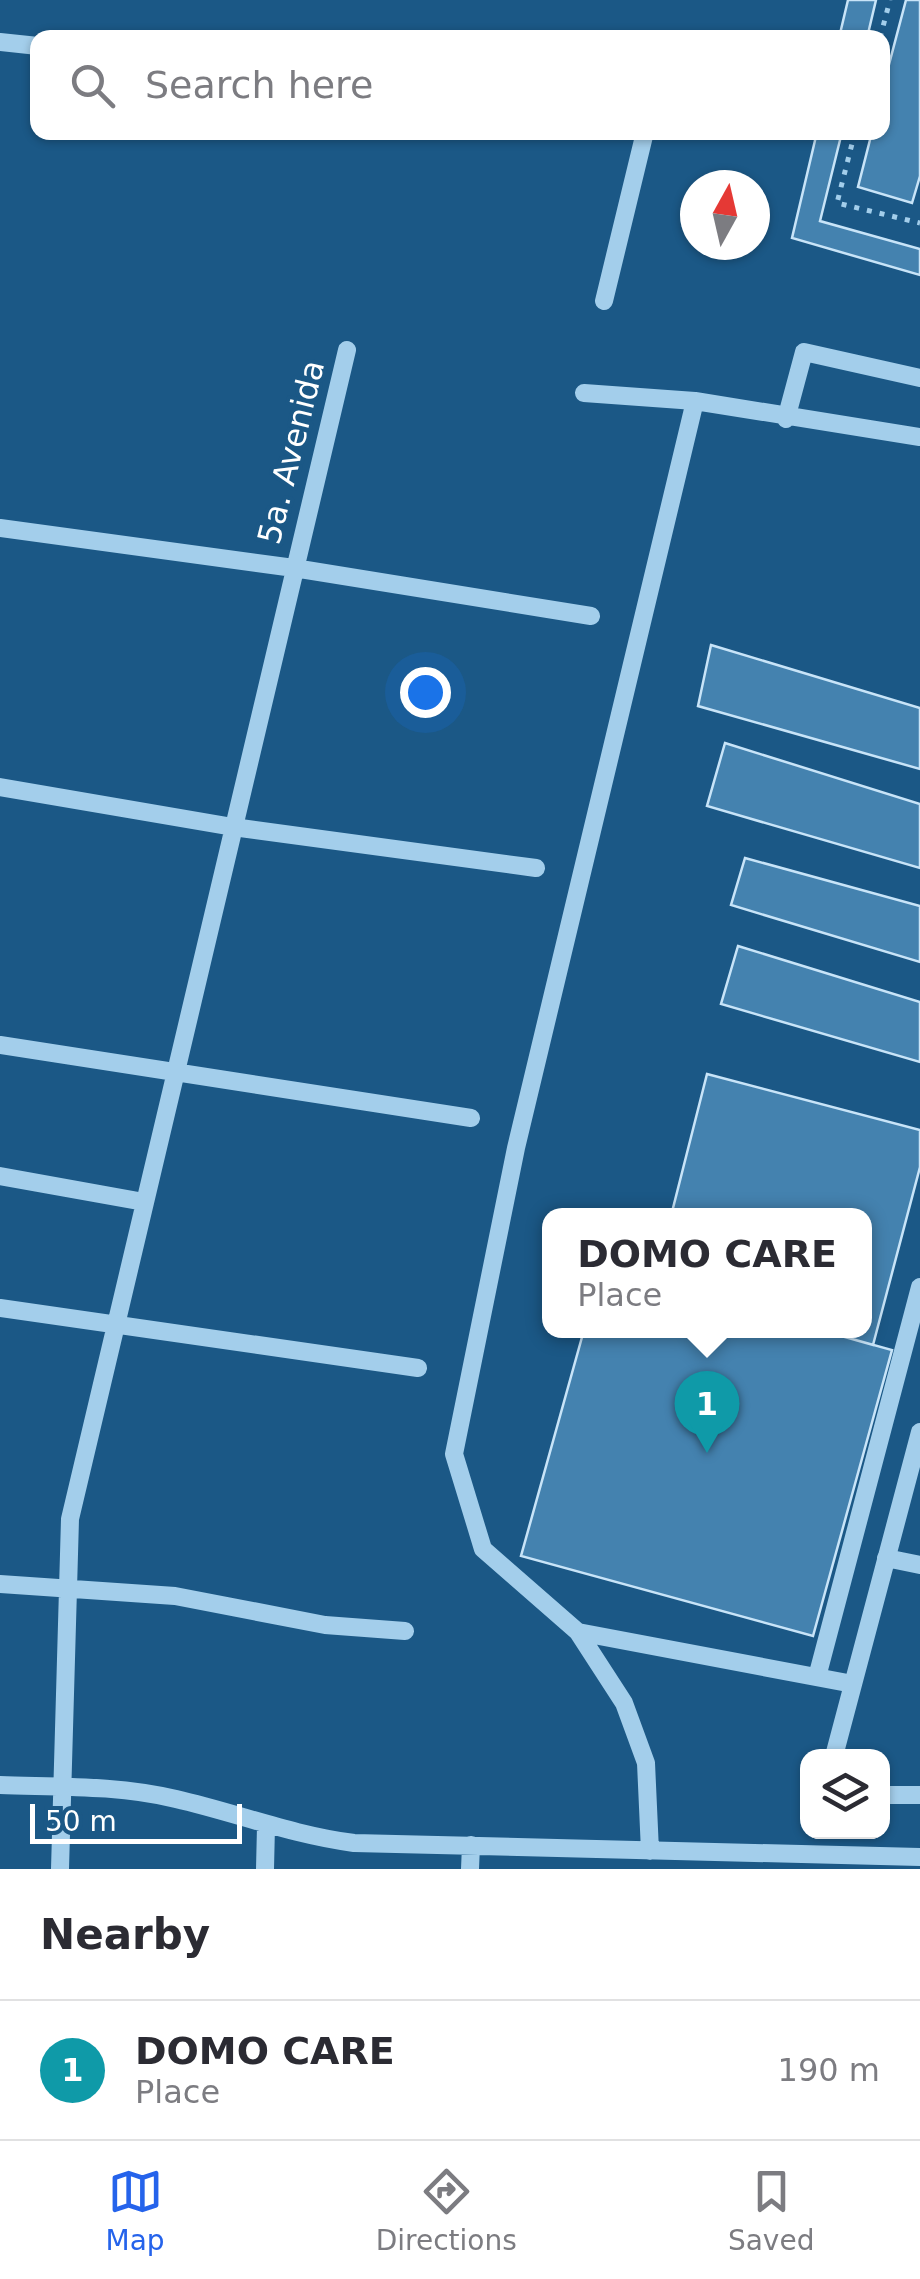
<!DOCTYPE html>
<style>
:root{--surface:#fff;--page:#f2f2f3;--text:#2b2b33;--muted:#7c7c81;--line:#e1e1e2;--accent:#2563eb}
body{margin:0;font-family:"DejaVu Sans",sans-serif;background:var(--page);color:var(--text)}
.controls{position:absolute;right:30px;bottom:30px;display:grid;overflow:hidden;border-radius:20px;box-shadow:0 2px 8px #0004}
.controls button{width:90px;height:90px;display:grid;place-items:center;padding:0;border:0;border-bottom:2px solid var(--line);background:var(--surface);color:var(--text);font:50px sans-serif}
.compass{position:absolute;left:680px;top:170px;width:90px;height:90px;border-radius:50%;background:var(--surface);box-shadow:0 2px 8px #0004;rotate:8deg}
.scale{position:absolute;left:30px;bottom:25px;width:212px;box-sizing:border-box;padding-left:10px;border:5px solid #fff;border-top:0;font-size:28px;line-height:35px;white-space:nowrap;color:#fff;-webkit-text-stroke:8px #1b5886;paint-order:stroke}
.you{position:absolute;left:425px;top:692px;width:35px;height:35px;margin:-25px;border:8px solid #fff;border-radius:50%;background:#1a73e8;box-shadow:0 0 0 15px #1a73e833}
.badge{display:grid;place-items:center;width:65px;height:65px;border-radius:50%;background:var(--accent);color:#fff;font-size:32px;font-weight:700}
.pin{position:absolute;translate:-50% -82px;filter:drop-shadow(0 2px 5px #0008)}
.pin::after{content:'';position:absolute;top:52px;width:35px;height:30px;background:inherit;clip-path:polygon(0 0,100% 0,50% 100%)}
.popup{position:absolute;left:542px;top:1208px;width:330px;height:130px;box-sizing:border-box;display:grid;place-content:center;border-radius:20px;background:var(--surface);filter:drop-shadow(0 2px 8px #0005);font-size:32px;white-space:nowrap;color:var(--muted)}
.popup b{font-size:38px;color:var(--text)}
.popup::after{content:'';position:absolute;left:50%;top:100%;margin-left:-20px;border:20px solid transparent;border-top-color:var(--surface)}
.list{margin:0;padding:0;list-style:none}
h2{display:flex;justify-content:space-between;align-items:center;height:130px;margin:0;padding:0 40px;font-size:42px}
h2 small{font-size:32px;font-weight:400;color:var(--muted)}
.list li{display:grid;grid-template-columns:65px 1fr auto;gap:30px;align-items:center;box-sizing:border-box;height:140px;padding:0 40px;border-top:2px solid var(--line)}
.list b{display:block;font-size:38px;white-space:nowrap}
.list p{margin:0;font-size:32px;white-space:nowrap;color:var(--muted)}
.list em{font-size:32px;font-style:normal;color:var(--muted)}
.icon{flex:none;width:55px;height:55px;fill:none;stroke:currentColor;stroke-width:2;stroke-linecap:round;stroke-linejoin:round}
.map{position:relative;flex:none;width:920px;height:1869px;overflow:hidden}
.search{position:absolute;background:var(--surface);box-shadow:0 2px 8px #0004;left:30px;right:30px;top:30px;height:110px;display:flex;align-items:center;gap:25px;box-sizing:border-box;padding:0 35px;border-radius:20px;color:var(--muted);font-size:38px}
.sheet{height:270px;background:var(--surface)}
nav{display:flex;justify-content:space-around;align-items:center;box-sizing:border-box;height:140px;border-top:2px solid var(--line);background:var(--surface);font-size:28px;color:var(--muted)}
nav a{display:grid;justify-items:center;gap:5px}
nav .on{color:var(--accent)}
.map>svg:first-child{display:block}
</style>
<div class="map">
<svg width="920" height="1869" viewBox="0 0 920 1869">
<rect width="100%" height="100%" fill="#1b5886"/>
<path fill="#4482af" stroke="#c8e4f8" stroke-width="2.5" d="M 848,0 L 876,0 L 867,38 L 839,38 Z
M 906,0 L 920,0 L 920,176 L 912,203 L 858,187 L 872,132 L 882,132 L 882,91 Z
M 817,132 L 842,132 L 820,221 L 920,249 L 920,275 L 792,238 Z
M 711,645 L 920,708 L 920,769 L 698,706 Z
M 725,743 L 920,804 L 920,868 L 707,806 Z
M 745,858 L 920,906 L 920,962 L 731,905 Z
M 738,946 L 920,1002 L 920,1062 L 721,1004 Z
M 707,1074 L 920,1130 L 920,1167 L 873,1345 L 820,1330 L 864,1330 L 864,1216 L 671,1216 Z
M 584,1330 L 820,1330 L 892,1350 L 813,1636 L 521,1556 Z"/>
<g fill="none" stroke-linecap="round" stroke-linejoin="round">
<path stroke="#a3ceeb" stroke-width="5" stroke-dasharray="5 8" stroke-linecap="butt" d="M 880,38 L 890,0
M 855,132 L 837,203 L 920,223"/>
<path stroke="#a3ceeb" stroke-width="18" d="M 0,42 L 38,46
M 604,301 L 645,132
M 584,393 L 695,401 L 920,437
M 695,401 L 516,1148 L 454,1454 L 483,1549 L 578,1632 L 853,1684
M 786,419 L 804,352 L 920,378
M 0,528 L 294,568 L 591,616
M 0,787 L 233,827 L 536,868
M 0,1045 L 471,1118
M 0,1176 L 144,1202
M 0,1308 L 418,1368
M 886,1558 L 920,1565
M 0,1584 L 175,1596 L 325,1625 L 405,1631
M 578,1632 L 624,1703 L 646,1763 L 650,1851
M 817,1677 L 920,1287
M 834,1756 L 920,1432
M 0,1785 C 58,1787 119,1785 176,1799 C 237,1813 292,1835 354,1843 L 920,1857
M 882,1795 L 920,1795
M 60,1869 L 70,1519 L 347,350
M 265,1869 L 266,1826
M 470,1869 L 471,1845"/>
</g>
<g text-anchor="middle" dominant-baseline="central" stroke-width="8" stroke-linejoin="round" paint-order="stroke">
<g font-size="32" fill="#fff" stroke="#1b5886">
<text transform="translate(291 452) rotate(-76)">5a. Avenida</text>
</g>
</g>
</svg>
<div class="controls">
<button><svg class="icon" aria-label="layers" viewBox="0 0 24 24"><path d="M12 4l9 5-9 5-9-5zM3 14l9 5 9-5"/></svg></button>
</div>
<svg class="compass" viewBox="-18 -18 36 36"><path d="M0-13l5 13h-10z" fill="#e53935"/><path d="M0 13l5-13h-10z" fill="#7c7c81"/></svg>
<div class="scale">50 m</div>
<div class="you"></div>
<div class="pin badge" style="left:707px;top:1453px;background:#0f9aa8">1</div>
<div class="popup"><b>DOMO CARE</b>Place</div>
<div class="search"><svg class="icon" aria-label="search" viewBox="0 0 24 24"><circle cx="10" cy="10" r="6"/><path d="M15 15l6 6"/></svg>Search here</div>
</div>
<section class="sheet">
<h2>Nearby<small></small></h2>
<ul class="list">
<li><span class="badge" style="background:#0f9aa8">1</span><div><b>DOMO CARE</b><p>Place</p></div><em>190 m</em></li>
</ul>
</section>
<nav>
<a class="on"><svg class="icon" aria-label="map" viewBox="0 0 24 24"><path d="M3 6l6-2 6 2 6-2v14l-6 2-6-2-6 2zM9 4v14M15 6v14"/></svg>Map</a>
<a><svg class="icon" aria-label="directions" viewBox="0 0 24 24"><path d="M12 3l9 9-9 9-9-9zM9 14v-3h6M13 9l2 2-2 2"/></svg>Directions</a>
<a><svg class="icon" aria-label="saved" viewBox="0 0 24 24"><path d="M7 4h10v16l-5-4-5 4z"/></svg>Saved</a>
</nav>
